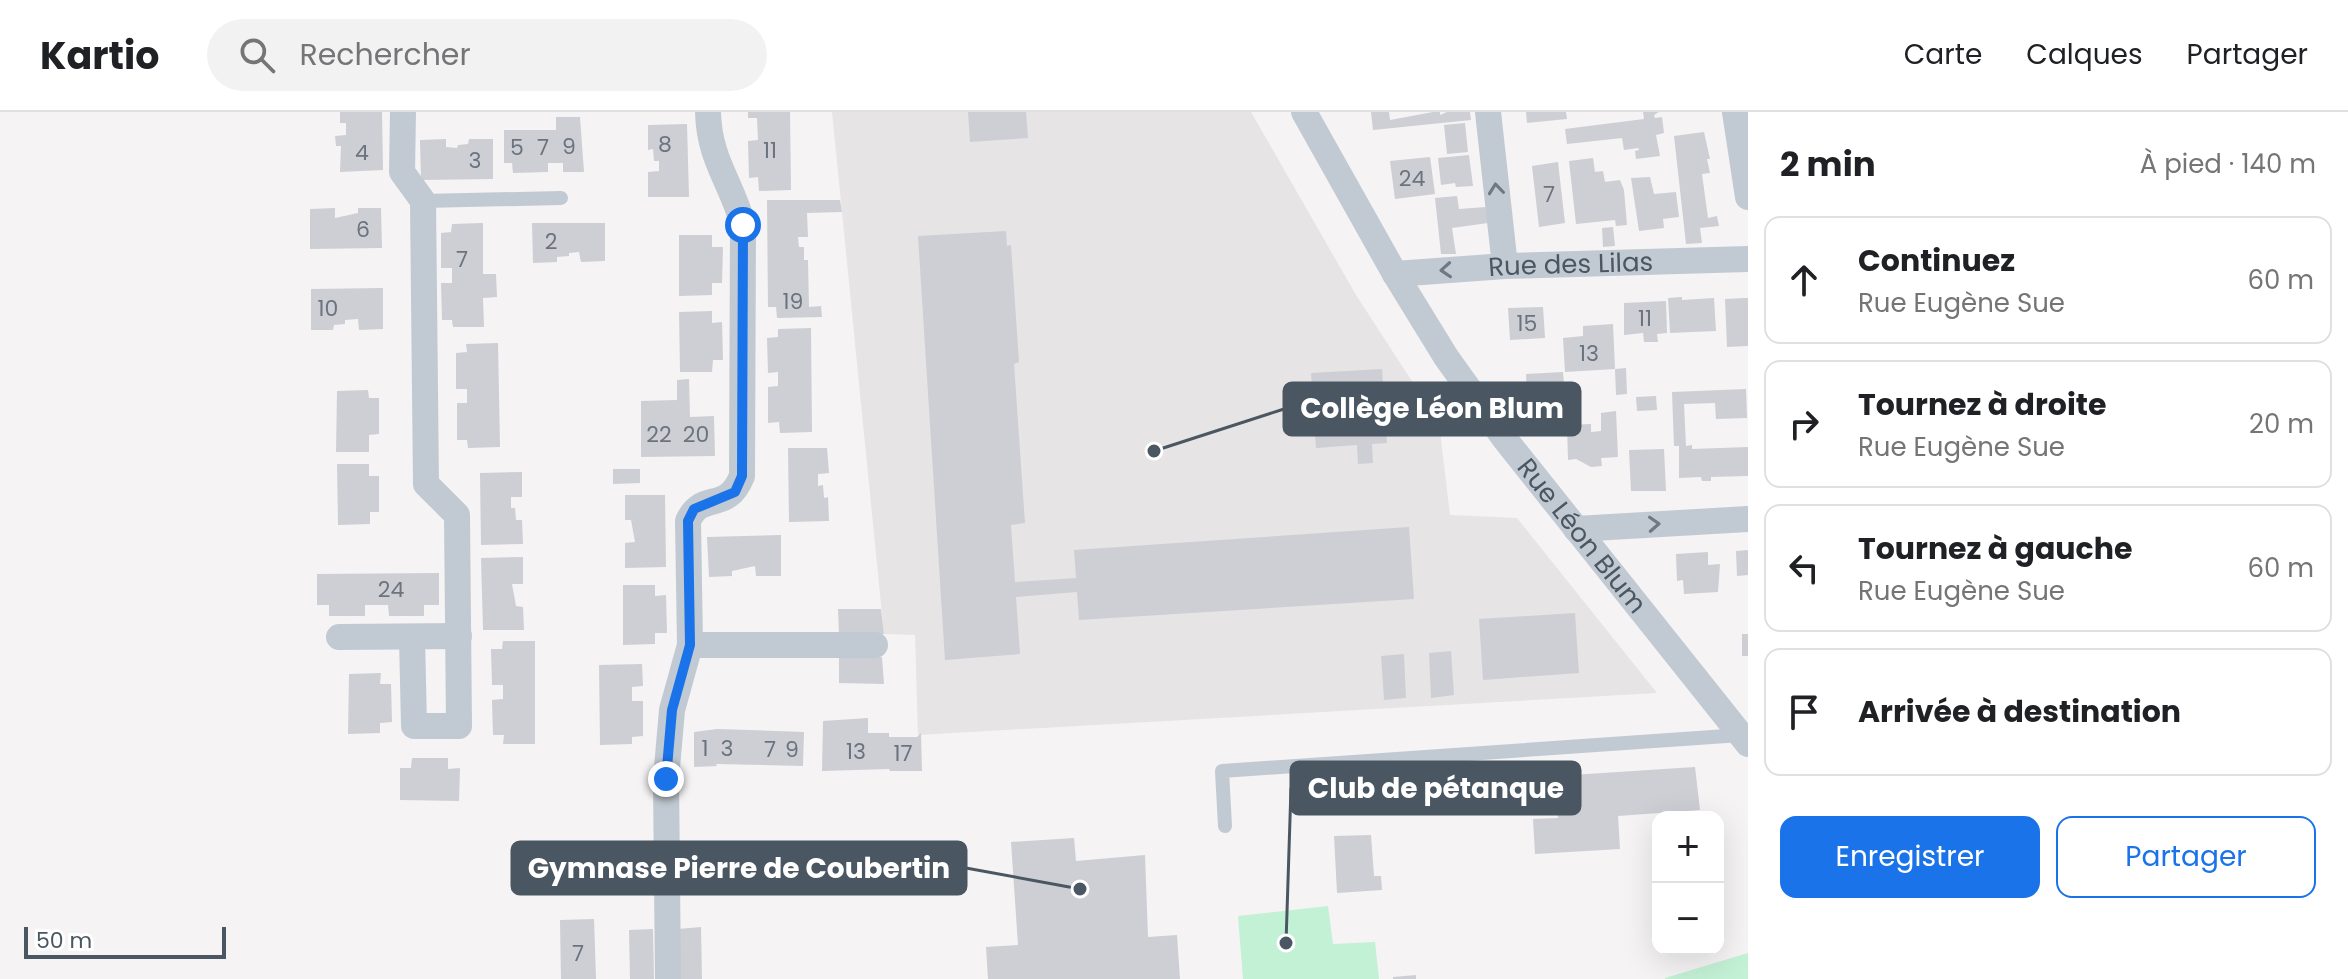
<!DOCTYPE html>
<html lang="fr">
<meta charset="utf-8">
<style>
:root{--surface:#fff;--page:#f2f2f2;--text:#202124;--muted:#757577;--line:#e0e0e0;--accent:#1a73e8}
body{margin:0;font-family:Poppins,sans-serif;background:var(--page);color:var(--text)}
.controls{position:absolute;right:24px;bottom:24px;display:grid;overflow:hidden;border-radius:16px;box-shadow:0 8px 32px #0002}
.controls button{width:72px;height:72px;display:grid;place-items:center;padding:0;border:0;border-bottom:2px solid var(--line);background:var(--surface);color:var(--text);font:40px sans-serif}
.scale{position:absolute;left:24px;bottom:20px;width:202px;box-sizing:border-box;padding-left:8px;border:4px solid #4a5661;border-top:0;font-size:22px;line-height:28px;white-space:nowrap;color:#4a5661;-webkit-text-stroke:6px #fff;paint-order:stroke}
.stop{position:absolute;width:24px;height:24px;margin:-18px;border:6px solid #1a73e8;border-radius:50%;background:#fff}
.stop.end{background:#1a73e8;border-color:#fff;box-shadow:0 2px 8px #0008}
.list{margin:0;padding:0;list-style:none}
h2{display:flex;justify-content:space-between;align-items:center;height:104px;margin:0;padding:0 32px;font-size:34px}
h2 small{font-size:26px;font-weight:400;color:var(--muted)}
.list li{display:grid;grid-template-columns:52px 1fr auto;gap:24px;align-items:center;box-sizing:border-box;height:128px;margin:0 16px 16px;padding:0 16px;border:2px solid var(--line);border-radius:16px}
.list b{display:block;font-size:30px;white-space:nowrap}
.list p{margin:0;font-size:26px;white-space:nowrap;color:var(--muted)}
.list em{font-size:26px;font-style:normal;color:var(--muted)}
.actions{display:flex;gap:16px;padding:24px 32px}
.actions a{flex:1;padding:18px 0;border:2px solid var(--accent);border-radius:16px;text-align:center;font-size:28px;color:var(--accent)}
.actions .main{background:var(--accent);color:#fff}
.icon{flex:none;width:44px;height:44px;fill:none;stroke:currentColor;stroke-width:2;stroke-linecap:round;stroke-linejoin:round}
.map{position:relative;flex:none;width:1748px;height:867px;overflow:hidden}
header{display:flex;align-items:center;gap:48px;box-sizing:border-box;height:112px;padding:0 40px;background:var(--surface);border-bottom:2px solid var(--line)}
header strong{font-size:38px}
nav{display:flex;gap:44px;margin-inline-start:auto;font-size:28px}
.search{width:560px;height:72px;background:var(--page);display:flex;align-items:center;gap:20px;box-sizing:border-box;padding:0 28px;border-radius:44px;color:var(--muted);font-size:30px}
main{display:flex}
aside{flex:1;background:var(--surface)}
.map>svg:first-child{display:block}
</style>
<header>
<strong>Kartio</strong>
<div class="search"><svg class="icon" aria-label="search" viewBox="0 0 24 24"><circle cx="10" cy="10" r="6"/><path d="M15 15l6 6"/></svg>Rechercher</div>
<nav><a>Carte</a><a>Calques</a><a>Partager</a></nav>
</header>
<main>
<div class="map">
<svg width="1748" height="867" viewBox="0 0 1748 867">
<rect width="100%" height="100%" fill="#f5f3f3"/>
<path fill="#e6e4e5" d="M 832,0 L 1251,0 L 1356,183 L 1439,311 L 1450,403 L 1517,406 L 1657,581 L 918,623 L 915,523 L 884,522 Z"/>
<path fill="#c3f1d5" d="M 1328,794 L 1333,832 L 1375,830 L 1379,867 L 1243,867 L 1238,804 Z
M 1748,841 L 1748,867 L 1665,867 L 1665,866 Z"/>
<path fill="#cdcfd5" d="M 340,0 L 382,0 L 383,58 L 340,60 L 341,34 L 336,34 L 335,24 L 346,23 L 346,11 L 340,11 Z
M 748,0 L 790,0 L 791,78 L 759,79 L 758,65 L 749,66 L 748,29 L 758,28 L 757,6 L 748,6 Z
M 968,0 L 1026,0 L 1028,26 L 970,30 Z
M 1371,0 L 1389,0 L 1390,8 L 1433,0 L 1440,0 L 1440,3 L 1447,0 L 1470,0 L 1471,8 L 1373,18 Z
M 1526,0 L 1566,0 L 1567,7 L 1527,11 Z
M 1643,0 L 1659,0 L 1654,3 L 1655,6 L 1662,5 L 1664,21 L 1656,23 L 1660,44 L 1636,47 L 1635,39 L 1639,38 L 1638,36 L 1624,38 L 1622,26 L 1567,32 L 1565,17 L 1644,7 Z
M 556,5 L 580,5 L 584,60 L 563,60 L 563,51 L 548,51 L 548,60 L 513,61 L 512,51 L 504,51 L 504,18 L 556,18 Z
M 1465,11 L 1468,40 L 1447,42 L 1444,13 Z
M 687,12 L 689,85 L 648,85 L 648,60 L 659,59 L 659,49 L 654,49 L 653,37 L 648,38 L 648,13 Z
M 1704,20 L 1710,47 L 1707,47 L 1710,61 L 1702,62 L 1708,106 L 1717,104 L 1719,114 L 1700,116 L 1702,131 L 1686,132 L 1674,24 Z
M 446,27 L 446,35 L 457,36 L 458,33 L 468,32 L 469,27 L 493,27 L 493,67 L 421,68 L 420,28 Z
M 1469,43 L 1473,74 L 1456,75 L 1455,71 L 1441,73 L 1438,46 Z
M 1430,45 L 1435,82 L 1395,87 L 1390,49 Z
M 1593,46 L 1595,60 L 1603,59 L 1605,70 L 1620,68 L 1624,78 L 1627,113 L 1616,114 L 1615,108 L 1576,112 L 1569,49 Z
M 1558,50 L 1565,111 L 1539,115 L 1532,54 Z
M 1650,65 L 1654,82 L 1676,80 L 1679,105 L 1663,107 L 1664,116 L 1639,119 L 1631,66 Z
M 1457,84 L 1459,97 L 1486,95 L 1488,111 L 1452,116 L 1456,142 L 1441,142 L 1435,86 Z
M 767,88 L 840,88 L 842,100 L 807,101 L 808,125 L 798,125 L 799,135 L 804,135 L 804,148 L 808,148 L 809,195 L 821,194 L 822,205 L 777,206 L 776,195 L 768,195 Z
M 335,96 L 335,106 L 358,101 L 358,96 L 381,96 L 382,136 L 310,137 L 310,97 Z
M 483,111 L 483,162 L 496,162 L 497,185 L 483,186 L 484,215 L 453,215 L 452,208 L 442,208 L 441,171 L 452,171 L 452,156 L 441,156 L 441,121 L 451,120 L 452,112 Z
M 532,111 L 605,111 L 605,149 L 581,150 L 579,140 L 569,141 L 569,144 L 557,145 L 557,150 L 533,151 Z
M 1613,115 L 1615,134 L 1603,135 L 1602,116 Z
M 1006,119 L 1007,134 L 1011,133 L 1019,250 L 1014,252 L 1025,411 L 1011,413 L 1015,470 L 1076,466 L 1074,438 L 1409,415 L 1414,487 L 1079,508 L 1077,480 L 1016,485 L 1020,542 L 945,548 L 918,124 Z
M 679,123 L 712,123 L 712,135 L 723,135 L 722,171 L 712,171 L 712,183 L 679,184 Z
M 383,176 L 383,217 L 359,218 L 358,207 L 345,208 L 345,212 L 334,213 L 333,218 L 311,218 L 311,177 Z
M 1682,185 L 1682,188 L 1714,186 L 1716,219 L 1670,221 L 1668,186 Z
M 1745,186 L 1748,186 L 1748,234 L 1727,235 L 1725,187 Z
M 1666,189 L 1667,221 L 1657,222 L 1658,230 L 1644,230 L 1643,221 L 1624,223 L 1624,191 Z
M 1543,195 L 1545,226 L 1510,228 L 1508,196 Z
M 712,199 L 712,211 L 722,210 L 723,248 L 713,248 L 712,260 L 680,260 L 679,200 Z
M 1613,212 L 1615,257 L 1626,256 L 1627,282 L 1616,283 L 1615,257 L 1565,260 L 1563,226 L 1583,224 L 1583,214 Z
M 811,216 L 812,320 L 780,321 L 779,310 L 768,311 L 768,275 L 778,274 L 778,260 L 768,261 L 767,226 L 778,225 L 778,217 Z
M 498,231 L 500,335 L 468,336 L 467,328 L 457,328 L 457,291 L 467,291 L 467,277 L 456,277 L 456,241 L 467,240 L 466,232 Z
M 1382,257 L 1387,331 L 1372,332 L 1373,351 L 1358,352 L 1357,333 L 1316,336 L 1311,261 Z
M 1563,260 L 1566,299 L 1528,301 L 1526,262 Z
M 689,267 L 690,305 L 714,304 L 715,344 L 641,345 L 641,289 L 677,288 L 677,268 Z
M 1746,277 L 1747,306 L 1716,307 L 1715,291 L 1684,292 L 1686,334 L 1692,333 L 1692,337 L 1748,335 L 1748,364 L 1711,365 L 1711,369 L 1702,369 L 1701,365 L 1679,366 L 1679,334 L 1674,334 L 1672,280 Z
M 368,278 L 369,286 L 379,286 L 379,322 L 369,323 L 369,340 L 336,340 L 337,279 Z
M 1656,284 L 1657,298 L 1637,299 L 1636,285 Z
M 1616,299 L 1618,345 L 1601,346 L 1602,354 L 1591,355 L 1576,347 L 1568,348 L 1567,313 L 1591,312 L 1591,320 L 1601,319 L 1601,301 Z
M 788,336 L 827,336 L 829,361 L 818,362 L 818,374 L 823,373 L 824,386 L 828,385 L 829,409 L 789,410 Z
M 1664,337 L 1666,379 L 1631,379 L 1629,338 Z
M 337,352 L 369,352 L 369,364 L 379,364 L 379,400 L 370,400 L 370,412 L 338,413 Z
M 613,357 L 640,357 L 640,371 L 613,372 Z
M 522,360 L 522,385 L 511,385 L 511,396 L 515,396 L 516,408 L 522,408 L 523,432 L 481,433 L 480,361 Z
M 625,383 L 665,383 L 666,455 L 625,456 L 625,431 L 635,430 L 631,408 L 625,408 Z
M 781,423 L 781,464 L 756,464 L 755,454 L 732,459 L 732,464 L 709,465 L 707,425 Z
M 1748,438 L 1748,463 L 1737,464 L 1736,439 Z
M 1708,440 L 1708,453 L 1720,452 L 1718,480 L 1684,482 L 1683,468 L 1677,469 L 1676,442 Z
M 523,445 L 523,472 L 512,472 L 516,494 L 523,495 L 524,518 L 483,518 L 481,446 Z
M 439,461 L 439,493 L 424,493 L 424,504 L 389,504 L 388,493 L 365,493 L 365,504 L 329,504 L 329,493 L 317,493 L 317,462 Z
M 623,473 L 655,473 L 655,484 L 666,483 L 667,521 L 655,521 L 655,532 L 623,533 Z
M 838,497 L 881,497 L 884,522 L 839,523 Z
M 1575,501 L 1579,561 L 1483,568 L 1479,507 Z
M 1742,522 L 1748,522 L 1748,544 L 1742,544 Z
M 503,529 L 535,529 L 535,632 L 503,632 L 504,623 L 493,623 L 492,588 L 503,587 L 503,573 L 492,573 L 491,537 L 502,537 Z
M 1451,539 L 1454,583 L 1431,586 L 1429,541 Z
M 1404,542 L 1406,586 L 1384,588 L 1381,544 Z
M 882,545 L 884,572 L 839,571 L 839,546 Z
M 642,552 L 643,574 L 632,575 L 632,589 L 643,589 L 643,624 L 632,625 L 632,632 L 600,633 L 599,553 Z
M 381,561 L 380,572 L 391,572 L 392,610 L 380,611 L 380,621 L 348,622 L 349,562 Z
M 868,606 L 868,621 L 889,621 L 889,625 L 917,625 L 921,621 L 922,659 L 890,659 L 889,657 L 822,659 L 823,609 Z
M 717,617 L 804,620 L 803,654 L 716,652 L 717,654 L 694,655 L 694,620 Z
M 412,646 L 448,646 L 448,657 L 460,656 L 459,689 L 400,688 L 400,656 L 411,656 Z
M 1695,655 L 1700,698 L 1618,704 L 1620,737 L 1535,742 L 1533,707 L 1558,706 L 1556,664 Z
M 1371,723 L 1374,764 L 1381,764 L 1382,778 L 1337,781 L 1334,724 Z
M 1074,726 L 1076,749 L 1145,743 L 1148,825 L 1177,823 L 1180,867 L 988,867 L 986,835 L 1018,833 L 1011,730 Z
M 594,807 L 596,867 L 561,867 L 560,808 Z
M 701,815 L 702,867 L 679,867 L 678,817 Z
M 653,817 L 654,867 L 630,867 L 629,818 Z
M 1416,863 L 1416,867 L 1393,867 L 1393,865 Z"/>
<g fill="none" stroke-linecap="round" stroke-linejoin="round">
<path stroke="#c1cad2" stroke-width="14" d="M 423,89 L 561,86
M 1225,714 L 1222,659 L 1741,623"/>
<g stroke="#c1cad2" stroke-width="26">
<path d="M 403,0 L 402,60 L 423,89 L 426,372 L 457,403 L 459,614 L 414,614 L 412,525"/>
<path id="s1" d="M 1304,0 L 1395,162 L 1446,245 L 1504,326 L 1748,632"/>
<path d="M 1488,0 L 1505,154"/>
<path d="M 1735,0 L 1748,85"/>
<path id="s2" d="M 1395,162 L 1505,154 L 1748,147"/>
<path d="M 1576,417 L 1748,407"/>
<path d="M 339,525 L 459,524"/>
<path d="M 690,533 L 875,533"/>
<path d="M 668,867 L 666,667 L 672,598 L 690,533 L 688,409 C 703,377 726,403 742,364 L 743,113 C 732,71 709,48 708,0"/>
</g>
</g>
<defs><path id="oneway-chevron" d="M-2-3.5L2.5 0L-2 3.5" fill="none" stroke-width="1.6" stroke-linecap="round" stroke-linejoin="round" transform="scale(2)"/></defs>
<g stroke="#6e7983">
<use href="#oneway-chevron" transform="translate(1496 77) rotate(-96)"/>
<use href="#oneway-chevron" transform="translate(1446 158) rotate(176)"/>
<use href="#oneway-chevron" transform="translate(1654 412) rotate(-3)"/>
</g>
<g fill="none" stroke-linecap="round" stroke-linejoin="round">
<path stroke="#1a73e8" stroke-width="10" d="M 666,667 L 672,598 L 690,533 L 688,409 L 694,397 L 735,380 L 742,364 L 743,113"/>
</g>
<g text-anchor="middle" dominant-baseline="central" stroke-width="7" stroke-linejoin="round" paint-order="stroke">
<g font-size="22" fill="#6b747e">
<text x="665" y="32">8</text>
<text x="569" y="34">9</text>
<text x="517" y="35">5</text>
<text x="543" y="35">7</text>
<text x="770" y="38">11</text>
<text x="362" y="40">4</text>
<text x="475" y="48">3</text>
<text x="1412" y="66">24</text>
<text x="1549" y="82">7</text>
<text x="363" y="117">6</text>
<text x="551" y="129">2</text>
<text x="462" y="147">7</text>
<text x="793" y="189">19</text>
<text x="328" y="196">10</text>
<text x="1645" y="206">11</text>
<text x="1527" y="211">15</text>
<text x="1589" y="241">13</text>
<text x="659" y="322">22</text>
<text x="696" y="322">20</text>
<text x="391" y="477">24</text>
<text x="705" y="636">1</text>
<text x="727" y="636">3</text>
<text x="770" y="637">7</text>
<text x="792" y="637">9</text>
<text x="856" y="639">13</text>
<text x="903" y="641">17</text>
<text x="578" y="841">7</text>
</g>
<g font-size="26" fill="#4a5661" stroke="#fff">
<text stroke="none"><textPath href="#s2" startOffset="176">Rue des Lilas</textPath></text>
<text stroke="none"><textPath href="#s1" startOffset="508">Rue Léon Blum</textPath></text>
</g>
</g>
<path fill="none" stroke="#4a5661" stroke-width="3" d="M1154 339L1284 297M1286 831L1291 676M1080 777L966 756"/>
<g fill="#4a5661" stroke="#fff" stroke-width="3">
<circle cx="1154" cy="339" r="8"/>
<circle cx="1286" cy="831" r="8"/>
<circle cx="1080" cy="777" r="8"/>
</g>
<g fill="#4a5661" stroke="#4a5661" stroke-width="3">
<rect x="1284" y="271" width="296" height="52" rx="8"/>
<rect x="1291" y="650" width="289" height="52" rx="8"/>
<rect x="512" y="730" width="454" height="52" rx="8"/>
</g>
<g font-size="28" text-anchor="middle" font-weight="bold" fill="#fff">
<text x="1432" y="306">Collège Léon Blum</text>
<text x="1436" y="686">Club de pétanque</text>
<text x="739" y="766">Gymnase Pierre de Coubertin</text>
</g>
</svg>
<div class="controls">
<button>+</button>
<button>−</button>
</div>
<div class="scale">50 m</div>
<div class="stop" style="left:743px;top:113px"></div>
<div class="stop end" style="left:666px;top:667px"></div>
</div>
<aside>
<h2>2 min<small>À pied · 140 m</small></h2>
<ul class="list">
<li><svg class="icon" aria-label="ahead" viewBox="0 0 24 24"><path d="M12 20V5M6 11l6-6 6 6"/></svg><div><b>Continuez</b><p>Rue Eugène Sue</p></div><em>60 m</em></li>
<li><svg class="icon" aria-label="right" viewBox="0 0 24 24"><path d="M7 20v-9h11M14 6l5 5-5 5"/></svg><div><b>Tournez à droite</b><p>Rue Eugène Sue</p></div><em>20 m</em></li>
<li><svg class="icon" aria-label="left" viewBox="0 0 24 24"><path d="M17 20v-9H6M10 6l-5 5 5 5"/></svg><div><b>Tournez à gauche</b><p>Rue Eugène Sue</p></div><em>60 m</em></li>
<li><svg class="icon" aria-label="arrive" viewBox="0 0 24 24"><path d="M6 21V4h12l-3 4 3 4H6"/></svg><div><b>Arrivée à destination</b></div></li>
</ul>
<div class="actions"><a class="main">Enregistrer</a><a>Partager</a></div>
</aside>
</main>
